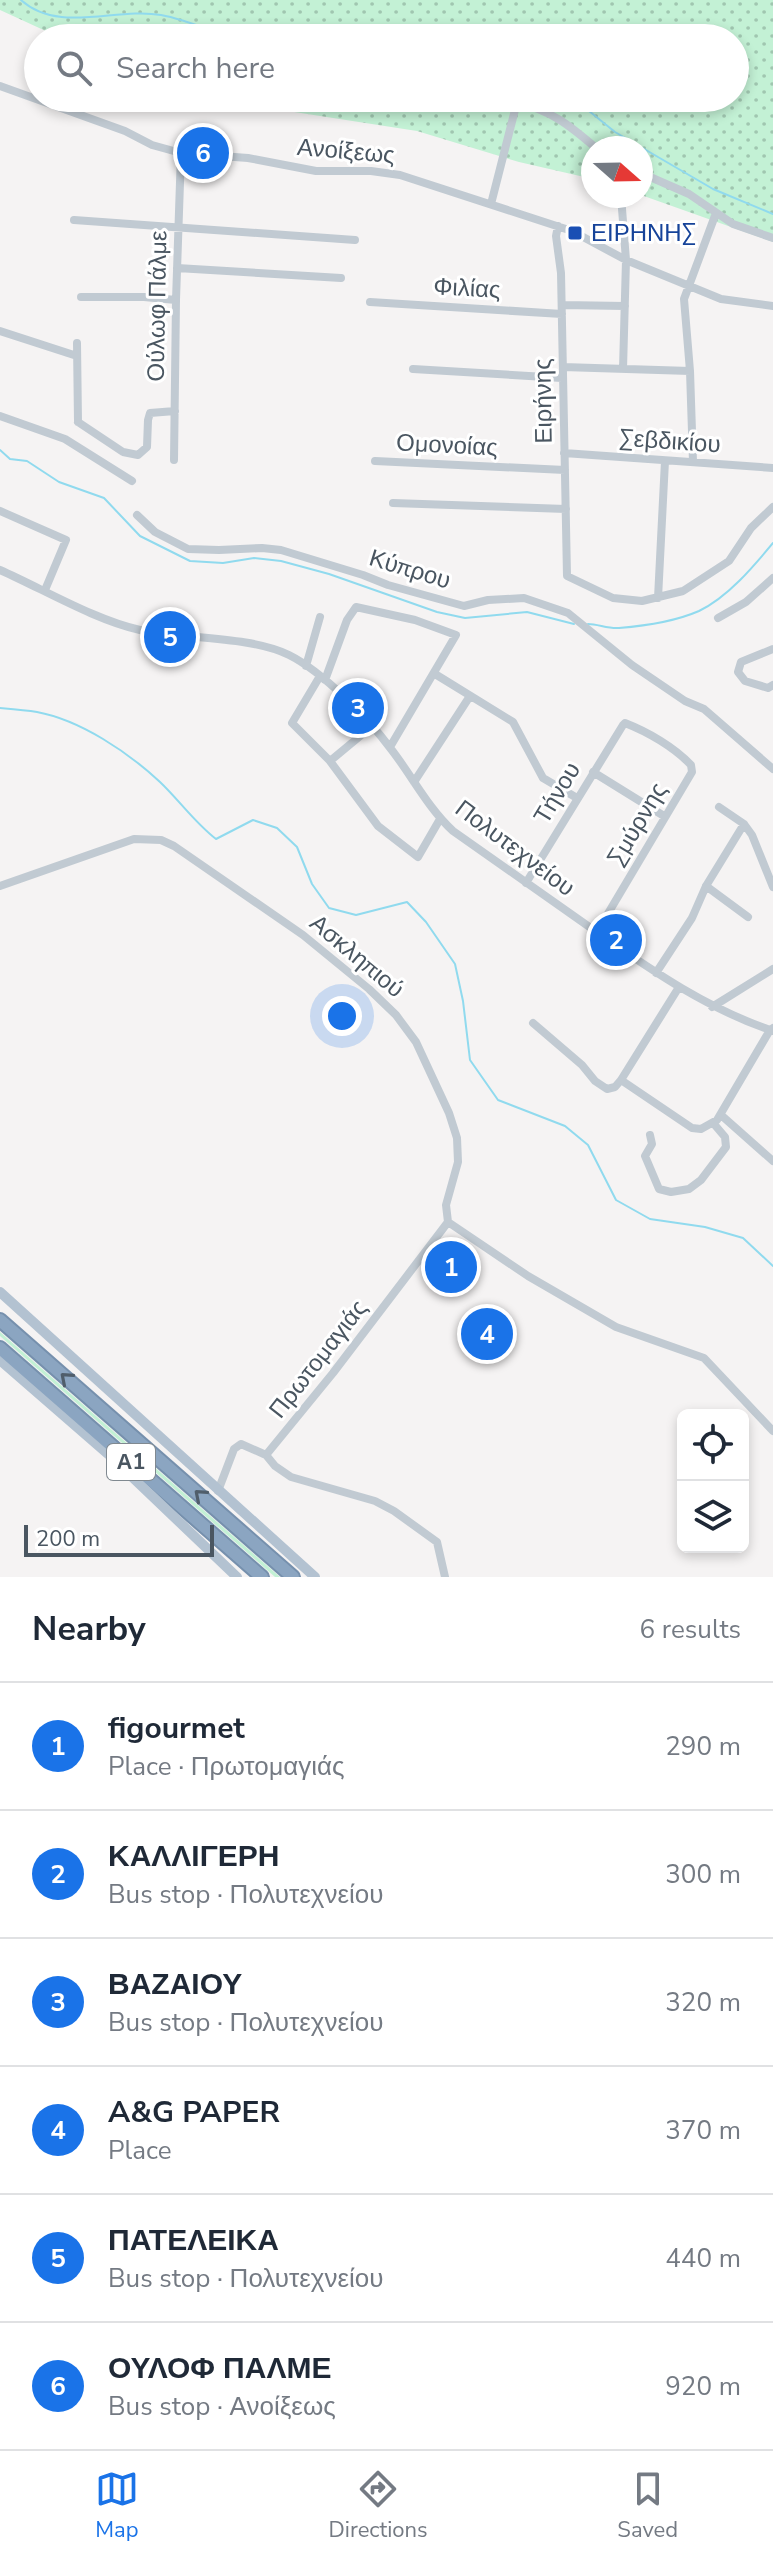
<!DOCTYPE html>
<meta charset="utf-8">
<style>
:root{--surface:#fff;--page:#f2f2f3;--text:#1f2937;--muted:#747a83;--line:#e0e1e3;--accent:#1a73e8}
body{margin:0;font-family:"Nunito Sans",sans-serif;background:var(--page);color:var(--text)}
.controls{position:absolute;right:24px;bottom:24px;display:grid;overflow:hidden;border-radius:12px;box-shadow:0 4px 12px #0003}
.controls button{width:72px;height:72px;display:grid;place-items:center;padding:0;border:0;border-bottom:2px solid var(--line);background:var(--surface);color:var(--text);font:40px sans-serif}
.compass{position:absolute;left:581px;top:136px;width:72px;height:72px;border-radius:50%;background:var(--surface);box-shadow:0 4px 12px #0003;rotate:110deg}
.scale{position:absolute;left:24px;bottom:20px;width:190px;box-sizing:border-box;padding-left:8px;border:4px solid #4a5661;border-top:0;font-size:22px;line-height:28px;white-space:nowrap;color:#4a5661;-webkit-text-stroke:6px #fff;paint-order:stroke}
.you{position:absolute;left:342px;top:1016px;width:28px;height:28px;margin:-20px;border:6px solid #fff;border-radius:50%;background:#1a73e8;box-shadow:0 0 0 12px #1a73e833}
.badge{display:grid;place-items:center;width:52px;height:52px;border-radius:50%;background:var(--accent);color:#fff;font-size:26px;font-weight:700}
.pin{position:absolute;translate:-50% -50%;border:4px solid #fff;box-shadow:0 2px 8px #0006}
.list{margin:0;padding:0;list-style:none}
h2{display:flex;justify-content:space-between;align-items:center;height:104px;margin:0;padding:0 32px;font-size:34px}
h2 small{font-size:26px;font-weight:400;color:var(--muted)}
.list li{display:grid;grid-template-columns:52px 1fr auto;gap:24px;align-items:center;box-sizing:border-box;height:128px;padding:0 32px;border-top:2px solid var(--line)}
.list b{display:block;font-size:30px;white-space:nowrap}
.list p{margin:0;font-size:26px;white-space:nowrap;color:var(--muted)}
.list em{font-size:26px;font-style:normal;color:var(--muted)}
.icon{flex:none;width:44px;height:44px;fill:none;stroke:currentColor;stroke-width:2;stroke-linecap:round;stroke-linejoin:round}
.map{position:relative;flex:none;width:773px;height:1577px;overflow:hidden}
.search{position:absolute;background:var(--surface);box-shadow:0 4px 12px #0003;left:24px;right:24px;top:24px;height:88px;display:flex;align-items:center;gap:20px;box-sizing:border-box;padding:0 28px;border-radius:44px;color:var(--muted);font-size:30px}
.sheet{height:872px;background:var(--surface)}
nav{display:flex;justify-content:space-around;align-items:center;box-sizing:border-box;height:112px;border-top:2px solid var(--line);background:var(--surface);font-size:22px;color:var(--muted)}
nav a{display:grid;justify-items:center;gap:4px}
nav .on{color:var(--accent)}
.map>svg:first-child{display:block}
</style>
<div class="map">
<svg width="773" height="1577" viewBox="0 0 773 1577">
<defs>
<pattern id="park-dots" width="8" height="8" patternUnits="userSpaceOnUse" patternTransform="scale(2)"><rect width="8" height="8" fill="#c3f1d5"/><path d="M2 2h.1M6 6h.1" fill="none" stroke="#a0c6b0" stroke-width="1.8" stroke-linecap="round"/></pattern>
</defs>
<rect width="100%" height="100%" fill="#f5f3f3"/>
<path fill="#c3f1d5" d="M 0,1332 L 280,1577 L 275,1577 L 0,1336 Z"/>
<path fill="url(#park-dots)" d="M 0,0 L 773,0 L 773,242 L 641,195 L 641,148 L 593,148 L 593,179 L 519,162 L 417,131 L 203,98 L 735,98 L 735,38 L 61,38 L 0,10 Z"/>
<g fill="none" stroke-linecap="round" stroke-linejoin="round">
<path stroke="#90daee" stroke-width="2" d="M 21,0 C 58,34 116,7 161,15 C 184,19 209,30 232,38
M 562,98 L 589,111 L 615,132 L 713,189 L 773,214
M 0,450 L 10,459 L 27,461 L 59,482 L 104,498 L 140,536 L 190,561 L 223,563 L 254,558 L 281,561 L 329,574 L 437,612 L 465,618 L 527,612 L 574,624
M 588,624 C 598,624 608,629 619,628 C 644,626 676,621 699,611 C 728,597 753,567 773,543
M 0,708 C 12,709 25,710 37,712 C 80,720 128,752 160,782 C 179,800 195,823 216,839 L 253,820 L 277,828 L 297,847 L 312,884 L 329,908 L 356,915 L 407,902 L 426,922 L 455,964 L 463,1001 L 470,1060 L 498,1100 L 565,1126 L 588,1145 L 616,1200 L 650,1219 L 705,1227 L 743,1238 L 773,1266"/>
<g stroke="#7690ad" stroke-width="16">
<path id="highway" d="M 0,1320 L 293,1577
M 0,1348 L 262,1577"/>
</g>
<path stroke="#c1cad2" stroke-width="8" d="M 0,86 L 125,131 L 152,145 L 181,153 L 248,158 L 316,171 L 371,171 L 400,175 L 572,231 L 626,260 L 721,299 L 773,306
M 641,173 L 689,194 L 733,224 L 773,238
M 621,196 L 626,260 L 623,369
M 491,204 L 517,102 C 553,112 568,124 596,148
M 74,220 L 355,240
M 558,226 L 556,236 L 561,273 L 567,576 L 613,598 L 642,601 L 683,591 L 729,561 L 751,528 L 773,507
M 177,268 L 341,278
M 81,297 L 144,297 L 176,300
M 370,302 L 562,314
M 562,305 L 625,306
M 0,331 L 77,356
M 77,343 L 78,422
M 563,367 L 690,371
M 413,369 L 562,378
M 0,416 L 65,439 L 132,481
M 78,422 L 123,452 L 138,455 L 147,447 L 148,420 L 150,413 L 175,411
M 564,453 L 773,468
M 174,460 L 176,300 L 181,153
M 375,461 L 565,470
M 693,462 L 690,371 L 684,299 L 716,213
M 393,503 L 566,509
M 0,511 L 66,540 L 45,590
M 137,515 L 155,532 L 188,549 L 219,550 L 262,548 L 281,550 L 363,575 L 388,585 L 464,606 L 488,600 L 524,598 L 568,613 L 632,665 L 685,701 L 704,709 L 773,769
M 0,570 C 43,589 95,620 140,630 C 183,639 251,636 289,655 C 323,672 368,718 391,749 C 412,776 428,808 453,831 C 501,865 549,899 598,933 C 654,972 708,1009 773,1031
M 658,598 L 665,461
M 718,618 L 746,602 L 773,578
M 773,649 L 741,662 L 738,672 L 745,681 L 768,688 L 773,685
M 306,666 L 320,617
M 435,674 L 513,722 L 543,778 L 577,798
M 320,676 L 292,723 L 330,761 L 378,826 L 418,857 L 440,819
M 325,680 L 347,620 L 356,607 L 415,620 L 456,635 L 390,747
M 330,761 L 371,727
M 593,772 L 664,816
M 414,782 L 470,696
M 719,807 L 744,824 L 752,835 L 773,887
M 526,883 L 623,725 L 625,723 C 648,732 674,747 691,765 L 692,772 L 597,932
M 0,886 L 134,839 L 161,840 L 174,846 L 303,935 L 369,989 L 396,1015 L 416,1042 L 449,1113 L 457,1138 L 458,1162 L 446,1205 L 448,1222 L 528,1276 L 616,1327 L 704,1358 L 773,1431
M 706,886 L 748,917
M 656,973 L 692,918 L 706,886 L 744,824
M 712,1007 L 773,969
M 533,1023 L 582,1065 L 595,1081 L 607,1089 L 615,1087 L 621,1080 L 679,987
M 621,1080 L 692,1128 L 701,1129 L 717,1120 L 770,1030 L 773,1028
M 721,1115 L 773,1161
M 650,1135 L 652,1144 L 645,1156 L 659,1189 L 671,1192 L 689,1189 L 701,1180 L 726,1147 L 725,1137 L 714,1124
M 266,1455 L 333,1373 L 448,1222
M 218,1491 L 234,1449 L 241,1444 L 266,1455 L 275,1466 L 291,1477 L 375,1501 L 394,1511 L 437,1542 L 445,1577"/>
<path stroke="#b3c2d1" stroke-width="10" d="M 0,1292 L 315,1577
M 0,1360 L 108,1454 L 237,1577"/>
<use href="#highway" stroke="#8ba5c1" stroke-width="12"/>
</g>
<defs><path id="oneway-chevron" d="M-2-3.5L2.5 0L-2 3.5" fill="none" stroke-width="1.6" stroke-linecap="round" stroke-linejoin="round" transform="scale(2)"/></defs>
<g stroke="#505e6b">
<use href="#oneway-chevron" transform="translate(66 1378) rotate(-139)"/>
<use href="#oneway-chevron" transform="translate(200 1495) rotate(-139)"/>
</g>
<rect fill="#1a4fb4" stroke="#fff" stroke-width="3" x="567" y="225" width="16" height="16" rx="4"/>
<g text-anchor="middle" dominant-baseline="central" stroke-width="6" stroke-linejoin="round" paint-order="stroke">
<rect fill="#fff" stroke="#808990" stroke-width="2" x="107" y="1444" width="48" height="36" rx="6"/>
<g font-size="22" font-weight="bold" fill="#4a5661">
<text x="131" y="1462">Α1</text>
</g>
<g font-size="24" fill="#4a5661" stroke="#fff">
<text transform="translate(346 151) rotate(5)">Ανοίξεως</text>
<text transform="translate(467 288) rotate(3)">Φιλίας</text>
<text transform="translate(157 306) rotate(-89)">Ούλωφ Πάλμε</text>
<text transform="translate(543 401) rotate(-91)">Ειρήνης</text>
<text transform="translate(670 441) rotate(4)">Σεβδικίου</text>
<text transform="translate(447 445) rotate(3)">Ομονοίας</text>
<text transform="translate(410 569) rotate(17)">Κύπρου</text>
<text transform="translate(557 793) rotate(-59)">Τήνου</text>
<text transform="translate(637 824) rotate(-59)">Σμύρνης</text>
<text transform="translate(515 848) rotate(37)">Πολυτεχνείου</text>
<text transform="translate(357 956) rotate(40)">Ασκληπιού</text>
<text transform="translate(318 1359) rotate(-52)">Πρωτομαγιάς</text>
</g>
<g font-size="24" fill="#164399" stroke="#fff" text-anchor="start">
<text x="591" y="233">ΕΙΡΗΝΗΣ</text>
</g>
</g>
</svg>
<div class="controls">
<button><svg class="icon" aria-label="locate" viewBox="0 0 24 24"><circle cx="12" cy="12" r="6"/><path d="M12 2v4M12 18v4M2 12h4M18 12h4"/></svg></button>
<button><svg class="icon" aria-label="layers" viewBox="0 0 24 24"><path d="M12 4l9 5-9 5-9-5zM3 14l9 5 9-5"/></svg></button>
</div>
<svg class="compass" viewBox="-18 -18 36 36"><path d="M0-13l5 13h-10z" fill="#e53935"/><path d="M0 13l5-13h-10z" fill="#747a83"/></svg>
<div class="scale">200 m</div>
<div class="you"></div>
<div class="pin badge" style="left:451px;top:1267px">1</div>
<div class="pin badge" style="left:616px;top:940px">2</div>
<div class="pin badge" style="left:358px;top:708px">3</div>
<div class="pin badge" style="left:487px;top:1334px">4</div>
<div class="pin badge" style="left:170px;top:637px">5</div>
<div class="pin badge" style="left:203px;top:153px">6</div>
<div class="search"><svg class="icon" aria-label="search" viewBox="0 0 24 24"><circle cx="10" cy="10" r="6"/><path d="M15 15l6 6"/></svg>Search here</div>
</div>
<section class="sheet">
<h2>Nearby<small>6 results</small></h2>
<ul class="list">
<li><span class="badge">1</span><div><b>figourmet</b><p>Place · Πρωτομαγιάς</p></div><em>290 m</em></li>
<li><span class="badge">2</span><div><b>ΚΑΛΛΙΓΕΡΗ</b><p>Bus stop · Πολυτεχνείου</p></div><em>300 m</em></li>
<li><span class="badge">3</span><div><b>ΒΑΖΑΙΟΥ</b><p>Bus stop · Πολυτεχνείου</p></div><em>320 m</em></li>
<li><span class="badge">4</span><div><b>A&amp;G PAPER</b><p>Place</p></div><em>370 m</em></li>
<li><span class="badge">5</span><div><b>ΠΑΤΕΛΕΙΚΑ</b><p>Bus stop · Πολυτεχνείου</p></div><em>440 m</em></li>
<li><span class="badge">6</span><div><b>ΟΥΛΟΦ ΠΑΛΜΕ</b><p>Bus stop · Ανοίξεως</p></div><em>920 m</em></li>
</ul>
</section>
<nav>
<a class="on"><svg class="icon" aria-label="map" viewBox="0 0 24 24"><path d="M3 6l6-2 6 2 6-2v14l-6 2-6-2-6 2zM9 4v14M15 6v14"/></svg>Map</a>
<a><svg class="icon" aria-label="directions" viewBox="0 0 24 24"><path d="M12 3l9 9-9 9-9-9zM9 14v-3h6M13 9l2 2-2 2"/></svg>Directions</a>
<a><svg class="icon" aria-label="saved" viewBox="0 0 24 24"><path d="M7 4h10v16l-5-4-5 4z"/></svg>Saved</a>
</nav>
